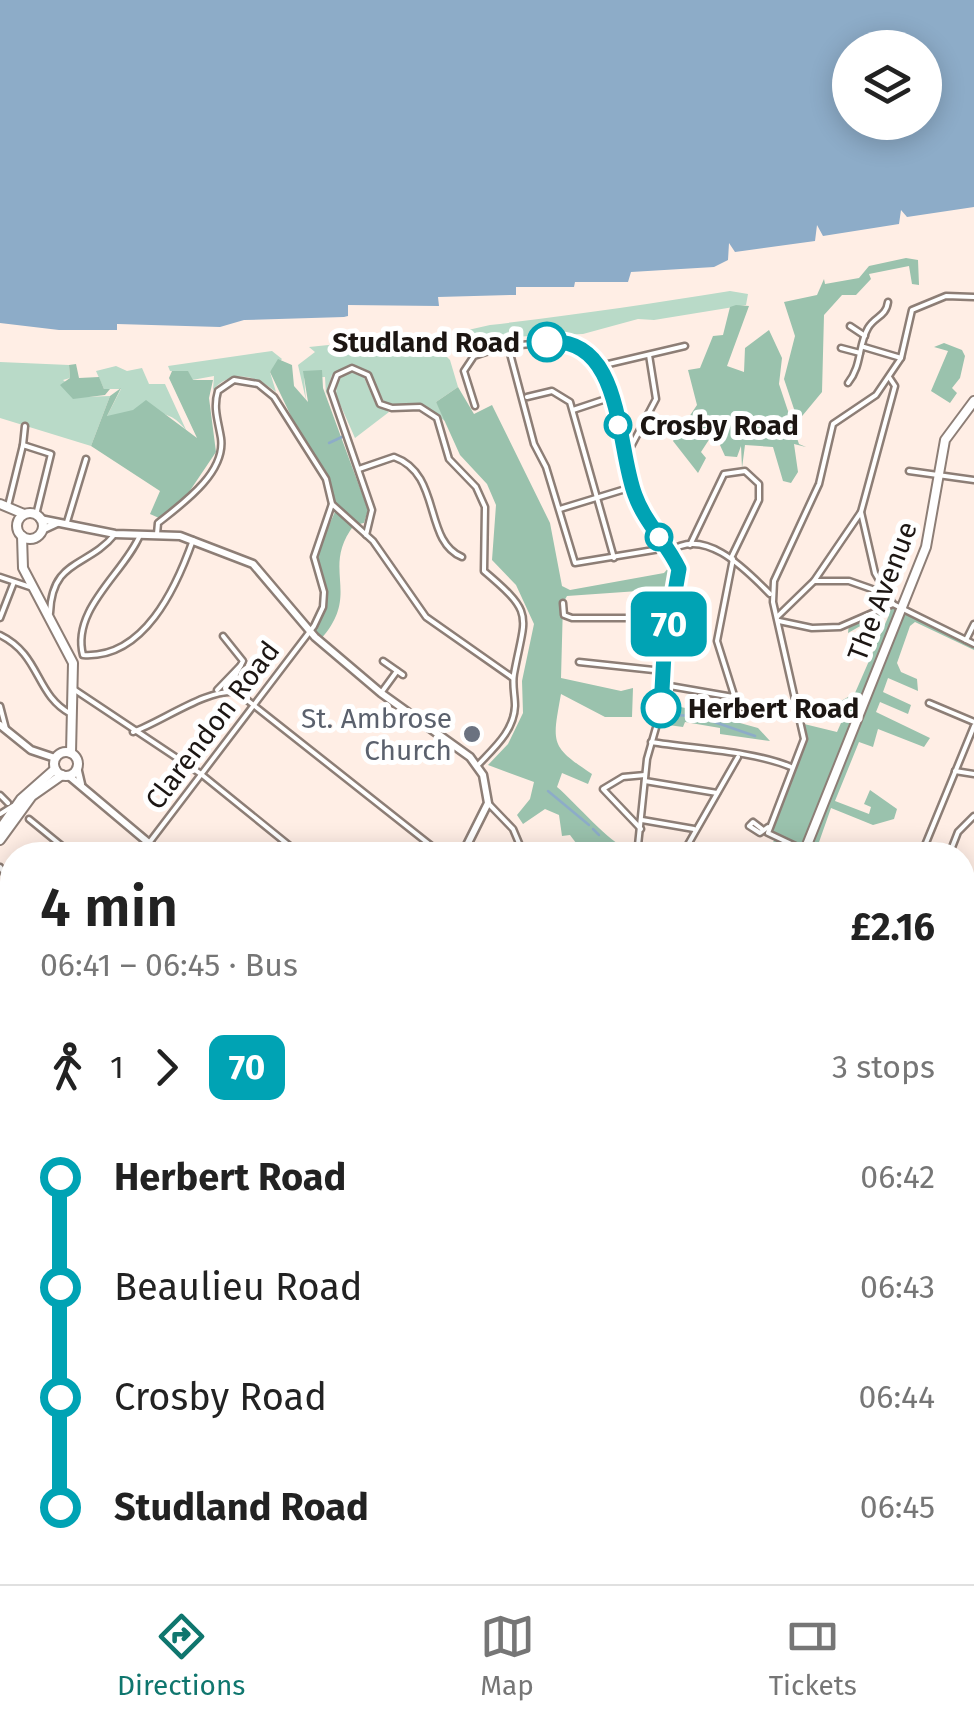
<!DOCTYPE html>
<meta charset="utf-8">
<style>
body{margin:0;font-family:"Fira Sans",sans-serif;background:#f6f6f6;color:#222;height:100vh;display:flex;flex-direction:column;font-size:38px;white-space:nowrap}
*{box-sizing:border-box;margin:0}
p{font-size:32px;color:#767676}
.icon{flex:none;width:55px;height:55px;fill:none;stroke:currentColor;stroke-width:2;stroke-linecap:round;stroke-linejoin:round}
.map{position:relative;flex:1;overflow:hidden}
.sheet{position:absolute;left:0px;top:842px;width:975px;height:742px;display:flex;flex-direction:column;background:#fff;border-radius:40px 40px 0 0;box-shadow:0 5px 25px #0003}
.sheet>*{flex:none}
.badge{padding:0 20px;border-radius:15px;font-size:35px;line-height:65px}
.buttons{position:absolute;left:832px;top:30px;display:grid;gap:20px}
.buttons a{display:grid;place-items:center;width:110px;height:110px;border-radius:50%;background:#fff;box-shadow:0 5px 25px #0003;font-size:50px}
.map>.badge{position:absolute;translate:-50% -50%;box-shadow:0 0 0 5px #fff}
.legs{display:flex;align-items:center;gap:15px;height:110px;padding:0 40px;font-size:32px}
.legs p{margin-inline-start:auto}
.summary{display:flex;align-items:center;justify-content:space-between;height:170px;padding:0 40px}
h1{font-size:55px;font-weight:600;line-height:75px}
ul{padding:0 40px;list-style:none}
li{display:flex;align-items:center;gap:35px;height:110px;font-size:38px}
li i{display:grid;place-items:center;width:15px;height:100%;margin:0 12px;background:currentColor}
li i::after{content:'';width:25px;height:25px;margin:-12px;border:8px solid;border-radius:50%;background:#fff}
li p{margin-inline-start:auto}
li:first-child i{background:linear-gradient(#0000 50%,currentColor 0)}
li:last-child i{background:linear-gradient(currentColor 50%,#0000 0)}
.tabs{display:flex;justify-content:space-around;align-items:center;height:140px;border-top:2px solid #e0e0e0;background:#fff;font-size:28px;color:#767676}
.tabs a{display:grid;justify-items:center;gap:5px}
.tabs .active{color:#0f766e}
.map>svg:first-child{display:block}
.green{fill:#b9dac8}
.forest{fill:#9ac2ad}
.water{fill:#8dacc8;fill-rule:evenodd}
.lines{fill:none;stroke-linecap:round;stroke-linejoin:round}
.stream{stroke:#8dacc8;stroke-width:2.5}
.minor-casing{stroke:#8d7e76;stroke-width:9}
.tertiary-casing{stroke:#8d7e76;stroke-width:11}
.secondary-casing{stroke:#8d7e76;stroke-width:12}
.trunk-casing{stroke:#d6d5d5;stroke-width:16}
.minor{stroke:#fff;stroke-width:4}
.tertiary{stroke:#fff;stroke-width:6}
.secondary{stroke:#fff;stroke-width:8}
.trunk{stroke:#e4b248;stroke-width:11}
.rail{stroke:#736963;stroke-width:2.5;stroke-dasharray:18 18;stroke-linecap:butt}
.line-1-casing{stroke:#fff;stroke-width:22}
.line-1{stroke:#00a3b4;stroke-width:15}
.stop-1-dot{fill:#fff;stroke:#00a3b4;stroke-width:5}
.worship-dot{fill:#6b7280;stroke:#fff;stroke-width:4}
.labels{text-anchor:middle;stroke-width:10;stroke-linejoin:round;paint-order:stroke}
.stop-label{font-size:28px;font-weight:bold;fill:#1c1613;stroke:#fff;text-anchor:start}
.street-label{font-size:28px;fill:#1c1613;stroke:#fff}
.worship-label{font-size:28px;fill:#5b616d;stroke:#fff;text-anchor:end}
</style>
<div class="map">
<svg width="974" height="1584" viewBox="0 0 974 1584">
<rect width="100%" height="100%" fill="#ffeee5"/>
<g class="green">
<path d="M730,291L748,294L746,305L654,320L638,319L583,334L461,339L468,330L490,325C576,315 648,304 730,291Z"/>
<path d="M406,337L413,338V345L443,344L439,349L450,360L458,387L436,402L448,423L420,404H385L370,372L354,365L332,375L326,395L325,377L304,378L306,400L298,365L315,352L309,347Z"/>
<path d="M272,351L282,359L270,372L276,392C257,376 232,368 213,390L214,376L192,380L188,372L170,371L168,366Z"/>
<path d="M0,362L69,365L70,378L63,380L83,397L110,396L91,446L0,418Z"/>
<path d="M116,366L127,371L142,368L149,384H165L187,432C166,400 133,417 107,416L121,389H104L96,371Z"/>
<path d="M348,372L363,375L375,403L389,412L355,438L336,395L337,381Z"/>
<path d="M0,1253L12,1264V1325L0,1328Z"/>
<path d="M12,1434V1532L0,1529V1444Z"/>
</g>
<g class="forest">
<path d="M906,258L918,260L919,285L912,284L909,266L869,274L871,279L856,295H842L824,315L822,392L798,421L784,379L795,336L784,302L817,295L824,279L825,284L859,278L869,266Z"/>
<path d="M736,305L749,306L727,366L744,372L745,348L769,330L782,358L779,384L799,444L806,447L794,444L798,472L791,483L783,481L773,447L745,445L742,468L741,446L737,457L725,456L714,432L701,452L706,458L698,473L673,441L697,405L688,370L700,368L713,336L723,335L730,307Z"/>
<path d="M944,343L962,350L965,356L960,378L952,388L957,393L950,403L931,391L948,351L934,347Z"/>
<path d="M278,359L292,365L294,386L308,402L303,371L322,370L323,388L368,510L364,523L354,525C320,570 362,593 321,639L313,631L327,606L317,553L337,507L326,471L300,435L270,372Z"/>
<path d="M76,364L79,378L99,377L104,389H110L105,395L73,399L60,385L70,378L69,365Z"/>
<path d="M172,371H188L193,380H213L209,398L216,452L185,498L159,518L150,514L160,491L91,446L110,396L121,388L107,416L133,410L146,400L197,438L169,378Z"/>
<path d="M458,387L474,414L492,405L550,523L562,586L570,590L664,573L671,565L675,571L667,589L567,596L563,603L561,678L621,691L633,688L632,717H605L561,694C552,744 550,746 592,774L588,784L562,773L557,787C575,802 611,845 627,848L617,855H600L589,843H576L570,835L562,836L559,815L545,809L523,824L517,815L530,799L534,782L488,765L508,744L523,713L522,681L534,624L516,585L492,560L496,505L487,484L460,455L436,402Z"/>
<path d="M893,604L974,644V650L915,622L910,626L897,663L901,672L917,679L918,691L888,678L883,692L911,705L908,714L880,702L876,712L930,738L924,747L878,729L873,747L859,742L835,801L869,814L871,807L864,804L870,790L897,809L894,819L873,825L831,808L818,845L836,855H777L768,850L775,839L768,827L804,739L800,723L837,732L841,723L834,705L855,693L889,615L878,616L848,633L849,623Z"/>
<path d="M666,704L729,717L735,714L740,723L758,728L770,741L720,734V728L685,722L683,727L661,724Z"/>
</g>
<path class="water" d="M0,0H974V207L907,217L901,210L899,224L823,236L817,225L815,241L735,252L729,243L728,260L714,267L631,272L628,282H575L574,287H516V295H510L438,297L439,306L348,305V316L344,317L244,320L220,327L117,324V330H59L0,323ZM850,48H925V122H850Z"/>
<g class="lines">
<g class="stream">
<path d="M329,443L344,436"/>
<path d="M671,715L697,716L755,736"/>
<path d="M548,791L589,825"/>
<path d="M593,829L599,835"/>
<path d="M606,849L614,855"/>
<path d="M0,1030L12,1036"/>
<path d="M607,1572L623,1584"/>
</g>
<defs>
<g id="minor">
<path d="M850,326L865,336"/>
<path d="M508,346L534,444L546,467L575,563L666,548"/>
<path d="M864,347L901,358"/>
<path d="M841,348L860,353"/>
<path d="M600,366L685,346"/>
<path d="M889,377L895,386L861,512L875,573L893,604"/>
<path d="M848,383C862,366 858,345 868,328C875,316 886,317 888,302"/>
<path d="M527,397L552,391L570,402L614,558"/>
<path d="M475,406L464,371L474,356L501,347L562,341L590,355L603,373L612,397L636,500L679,569L664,655L663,703L647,759L637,855"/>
<path d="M573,410L612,397"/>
<path d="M23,445L25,426"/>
<path d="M625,458L656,399L649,355"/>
<path d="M359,469L394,457C442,474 423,541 462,557"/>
<path d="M909,471L974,480"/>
<path d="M332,504L373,541L426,617L513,678"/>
<path d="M8,506L23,445L51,454L36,515"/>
<path d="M560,509L632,487"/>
<path d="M67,522L86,459"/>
<path d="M140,535C125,572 71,609 83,655C144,659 176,588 193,540"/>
<path d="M366,535L372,510L331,391L337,375L352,368L368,375L380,404L392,408L420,407L437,418L449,459L476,487L485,507L484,571C536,615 525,614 514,674C512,685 515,695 515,706C514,731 494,748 478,765"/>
<path d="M690,545L724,474L745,471L759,484V500L731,558"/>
<path d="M669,552C705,525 748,572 770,594"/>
<path d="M733,559L717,641L739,711"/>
<path d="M0,577L33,588"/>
<path d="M814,581H849L886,594"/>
<path d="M563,603L564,615L572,618H670"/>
<path d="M893,604L974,644"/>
<path d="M50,613C52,558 88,568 115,534"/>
<path d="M777,617L814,581L861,512"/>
<path d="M0,618L14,582"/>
<path d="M779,621L812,628L840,627L893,604"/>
<path d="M0,635C41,655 35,695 71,714"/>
<path d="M223,636L243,661L227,691"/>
<path d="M966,640L974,624"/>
<path d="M383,661L403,675"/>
<path d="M579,662L663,671"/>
<path d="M664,685L733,697"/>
<path d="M75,690L201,774L301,855"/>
<path d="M217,690L241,665"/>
<path d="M381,693L397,671"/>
<path d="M929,703L974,722"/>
<path d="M0,706L6,729"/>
<path d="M133,732C163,721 208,688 237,692L443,855"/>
<path d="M651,742C695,749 753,751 791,767"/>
<path d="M955,771L974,774"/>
<path d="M645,781L717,793"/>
<path d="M0,795L8,803"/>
<path d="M488,803L513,829L524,855"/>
<path d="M0,814L13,806"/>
<path d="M29,819L73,855"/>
<path d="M642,820L694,829"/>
<path d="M641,829L603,789L623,777L645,775"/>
<path d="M762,829L753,822L749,826L760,833L768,827"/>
<path d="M149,843L314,626L323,607L324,592L314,557L332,504L326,479L274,397L258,384L234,380L218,391C213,408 218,420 221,438C226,473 182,504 158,523L157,534"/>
<path d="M804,850L768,833L804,739L773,602L774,581L819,484L833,424L876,395L901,358L912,310L946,296L974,297"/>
<path d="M682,855L738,757"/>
<path d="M921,855L974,726"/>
<path d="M949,855L958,832L974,816"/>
<path d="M0,867L12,884"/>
<path d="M962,907L974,899V893"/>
<path d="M0,967L12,978"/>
<path d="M962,1048L974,1041"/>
<path d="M0,1067L12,1070"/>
<path d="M962,1118L963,1117"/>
<path d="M0,1138L12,1147"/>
<path d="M962,1219L974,1212"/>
<path d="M0,1239L12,1247"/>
<path d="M962,1475L974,1461"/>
<path d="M962,1542L974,1545"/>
<path d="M298,1572L300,1584"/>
<path d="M456,1572L518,1574L546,1584"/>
<path d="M716,1572L728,1584"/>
<path d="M888,1572L906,1584"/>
<path d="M257,1581L270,1584"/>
<path d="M0,1583L4,1584"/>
<path d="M82,1584L85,1572"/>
<path d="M256,1584L259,1573"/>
<path d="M353,1584L357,1572"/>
<path d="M578,1584L586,1576"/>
<path d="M744,1584L764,1572"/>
<path d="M801,1584L808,1572"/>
<path d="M845,1584L851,1572"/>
<path d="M969,1584L971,1581"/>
</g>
<g id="tertiary">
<path d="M40,519L115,534L180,536L253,564L315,637L381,693L470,757L483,775L488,803L462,855"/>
<path d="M42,530L57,523"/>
<path d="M0,725L31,750L55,758"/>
<path d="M77,767L81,784"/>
<path d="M69,776L163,855"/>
<path d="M140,855L149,843"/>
<path d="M962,942H974"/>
<path d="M12,1041V1045"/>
<path d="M0,1077L12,1084"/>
<path d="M0,1385L12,1374"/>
<path d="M962,1431L974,1441"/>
<path d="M674,1572L687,1584"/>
</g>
<g id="secondary">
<path d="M0,504L24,514"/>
<circle cx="30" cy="526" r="13"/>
<path d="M22,536L23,568L73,663L71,753"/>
<circle cx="66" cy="764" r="12"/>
<path d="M0,829L21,799L55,769"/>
<path d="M0,840L32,796L62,775"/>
<path d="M803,855L926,547L945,440L974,401"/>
</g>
<g id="trunk">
<path d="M0,892L12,900"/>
<path d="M962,1502L974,1512"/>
</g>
</defs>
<use href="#minor" class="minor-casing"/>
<use href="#tertiary" class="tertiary-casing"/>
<use href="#secondary" class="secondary-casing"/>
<use href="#trunk" class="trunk-casing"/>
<use href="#minor" class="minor"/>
<use href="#tertiary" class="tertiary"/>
<use href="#secondary" class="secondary"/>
<use href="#trunk" class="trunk"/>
<g class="rail">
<path d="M962,1532H974"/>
<path d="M0,1536L12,1540"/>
<path d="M133,1572L175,1584"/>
<path d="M700,1584L725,1572"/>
</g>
</g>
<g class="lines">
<defs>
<path id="line-1" d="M547,342C624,336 616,446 635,495C645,523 667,543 679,569L664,654L661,708"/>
</defs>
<use href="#line-1" class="line-1-casing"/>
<use href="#line-1" class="line-1"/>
</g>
<g class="stop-1-dot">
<circle cx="547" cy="342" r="18"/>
<circle cx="618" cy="425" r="12"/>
<circle cx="659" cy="537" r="12"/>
<circle cx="661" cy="708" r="18"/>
</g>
<circle class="worship-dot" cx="472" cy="734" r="10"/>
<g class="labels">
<g class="stop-label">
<text x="520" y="352" text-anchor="end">Studland Road</text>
<text x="640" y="435">Crosby Road</text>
<text x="688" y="718">Herbert Road</text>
</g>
<g class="street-label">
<text transform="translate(882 591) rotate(-69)" y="10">The Avenue</text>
<text transform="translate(212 725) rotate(-53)" y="10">Clarendon Road</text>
</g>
<g class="worship-label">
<text x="452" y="728">St. Ambrose<tspan x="452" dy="32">Church</tspan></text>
</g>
</g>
</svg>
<div class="buttons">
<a><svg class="icon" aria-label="layers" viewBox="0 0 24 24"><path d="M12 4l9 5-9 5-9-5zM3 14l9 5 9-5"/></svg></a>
</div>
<b class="badge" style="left:669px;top:624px;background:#00a3b4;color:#fff">70</b>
<section class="sheet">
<div class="summary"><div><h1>4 min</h1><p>06:41 – 06:45 · Bus</p></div><b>£2.16</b></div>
<div class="legs"><svg class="icon" aria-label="walk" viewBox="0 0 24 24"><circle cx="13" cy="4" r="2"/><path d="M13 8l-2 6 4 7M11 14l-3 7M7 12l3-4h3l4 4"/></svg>1<svg class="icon" aria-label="forward" viewBox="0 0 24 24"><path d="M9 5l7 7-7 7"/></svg><b class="badge" style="background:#00a3b4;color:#fff">70</b><p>3 stops</p></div>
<ul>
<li><i style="color:#00a3b4"></i><b>Herbert Road</b><p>06:42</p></li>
<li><i style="color:#00a3b4"></i><span>Beaulieu Road</span><p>06:43</p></li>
<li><i style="color:#00a3b4"></i><span>Crosby Road</span><p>06:44</p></li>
<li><i style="color:#00a3b4"></i><b>Studland Road</b><p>06:45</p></li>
</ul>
</section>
</div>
<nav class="tabs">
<a class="active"><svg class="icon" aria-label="directions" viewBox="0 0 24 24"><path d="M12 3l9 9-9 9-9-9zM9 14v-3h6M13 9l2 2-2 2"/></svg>Directions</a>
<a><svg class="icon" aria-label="map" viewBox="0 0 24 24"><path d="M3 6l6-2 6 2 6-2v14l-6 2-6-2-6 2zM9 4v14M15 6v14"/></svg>Map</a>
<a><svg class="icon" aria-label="tickets" viewBox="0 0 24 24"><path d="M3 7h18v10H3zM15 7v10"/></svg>Tickets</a>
</nav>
